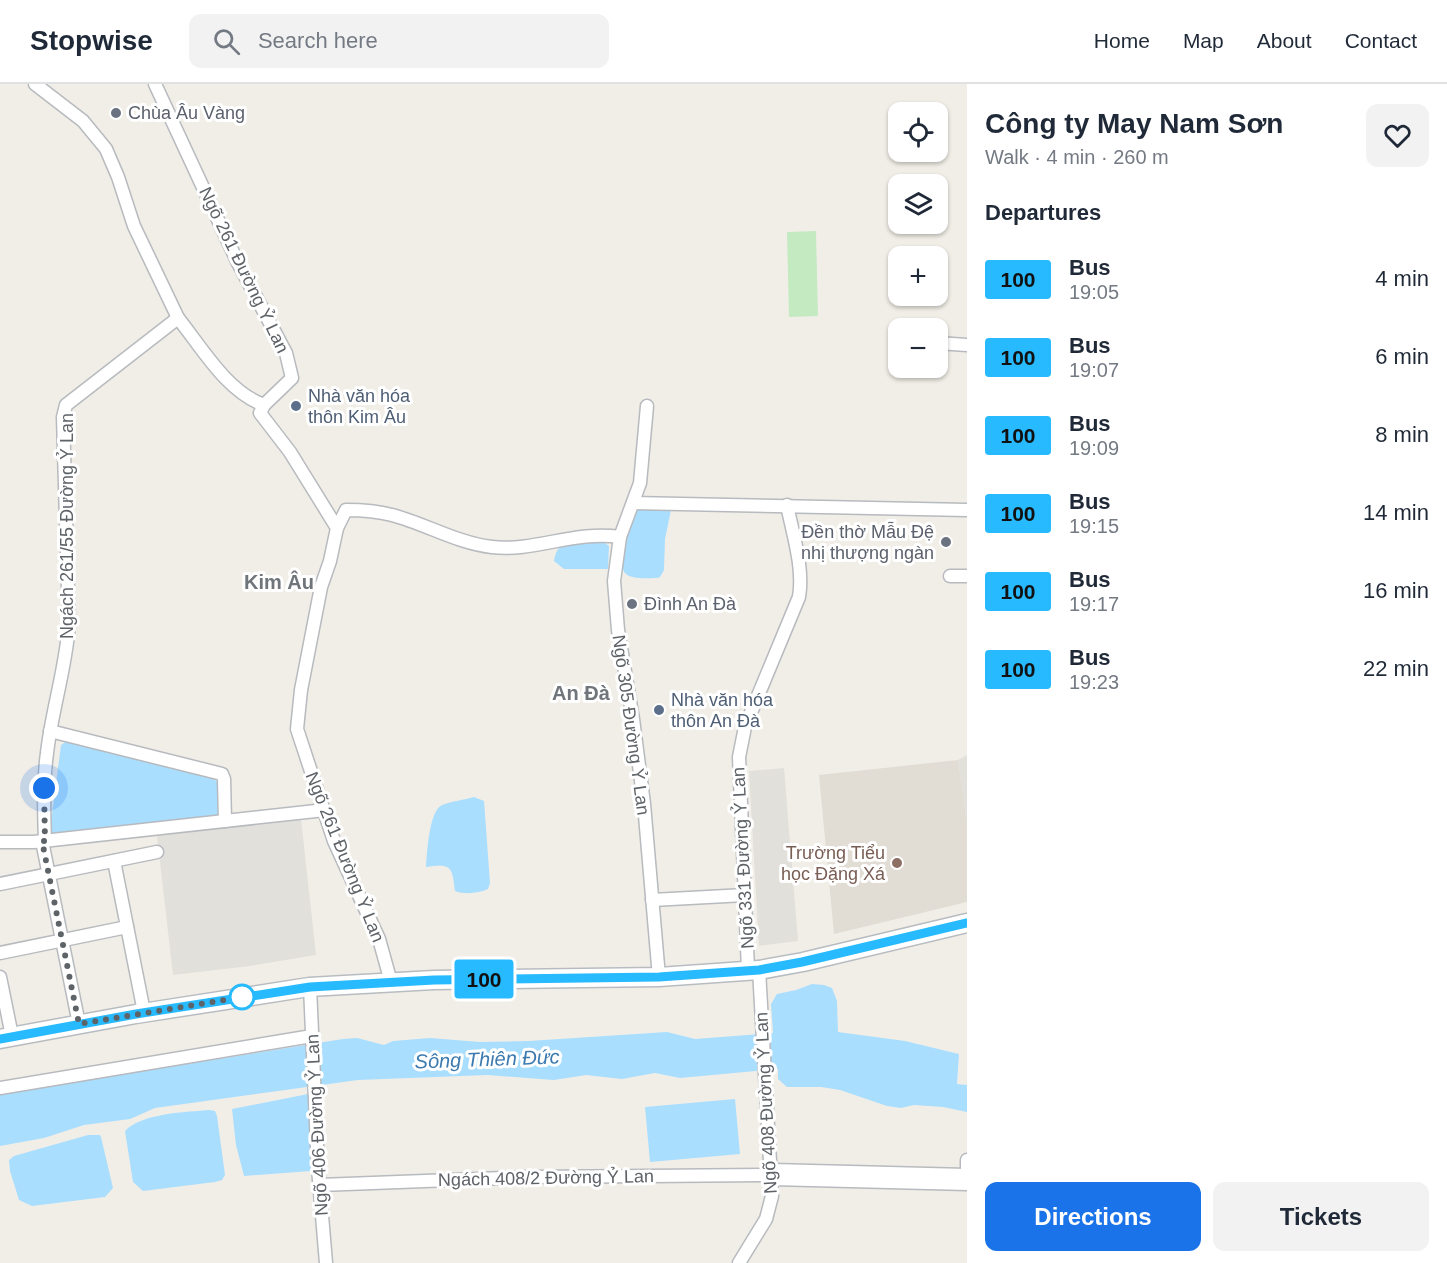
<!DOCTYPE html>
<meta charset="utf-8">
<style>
body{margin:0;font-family:Arial,sans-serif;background:#f2f2f3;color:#1f2937;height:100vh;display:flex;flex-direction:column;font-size:22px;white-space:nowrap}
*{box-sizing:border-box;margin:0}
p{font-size:20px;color:#747a83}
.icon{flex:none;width:33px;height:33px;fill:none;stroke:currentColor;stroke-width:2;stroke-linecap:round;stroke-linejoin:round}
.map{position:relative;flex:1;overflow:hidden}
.panel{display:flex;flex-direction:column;background:#fff;width:480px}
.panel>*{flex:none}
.badge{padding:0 12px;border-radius:4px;font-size:21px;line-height:39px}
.tools{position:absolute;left:888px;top:18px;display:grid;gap:12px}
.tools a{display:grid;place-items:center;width:60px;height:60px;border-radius:12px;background:#fff;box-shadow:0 2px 4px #0004;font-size:30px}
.you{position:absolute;width:30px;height:30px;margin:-15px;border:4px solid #fff;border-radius:50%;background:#1a73e8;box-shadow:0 0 0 9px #1a73e833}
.map>.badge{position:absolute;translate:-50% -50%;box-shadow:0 0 0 3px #fff}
h2{padding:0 18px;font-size:22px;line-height:54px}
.round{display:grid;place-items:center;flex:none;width:63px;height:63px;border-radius:12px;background:#f2f2f3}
.overview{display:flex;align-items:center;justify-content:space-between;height:102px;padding:0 18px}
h1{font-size:28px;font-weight:600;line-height:45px}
.cta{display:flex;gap:12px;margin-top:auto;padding:12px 18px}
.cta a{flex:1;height:69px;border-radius:12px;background:#1a73e8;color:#fff;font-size:24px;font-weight:600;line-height:69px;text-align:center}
.cta a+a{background:#f2f2f3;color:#1f2937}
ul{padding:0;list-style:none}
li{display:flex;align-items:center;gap:18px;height:78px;padding:0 18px}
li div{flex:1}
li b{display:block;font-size:22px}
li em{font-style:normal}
li .badge{min-width:66px;font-weight:700;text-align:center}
header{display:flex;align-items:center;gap:36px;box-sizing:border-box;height:84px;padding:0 30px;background:#fff;border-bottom:2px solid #e0e1e3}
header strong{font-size:28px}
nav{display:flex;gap:33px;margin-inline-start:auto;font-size:21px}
.search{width:420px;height:54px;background:#f2f2f3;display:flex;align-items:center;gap:15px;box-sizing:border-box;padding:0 21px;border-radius:12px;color:#747a83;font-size:22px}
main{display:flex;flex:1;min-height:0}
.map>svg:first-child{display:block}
.industrial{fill:#e2e0db}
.education{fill:#e1ddd5}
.green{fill:#c4eac2}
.water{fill:#a9deff}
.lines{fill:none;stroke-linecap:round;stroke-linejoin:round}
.street-casing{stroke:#b7babe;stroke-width:15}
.secondary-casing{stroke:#b8bcc1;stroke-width:21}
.street{stroke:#fff;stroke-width:12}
.secondary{stroke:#fff;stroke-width:18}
.line-casing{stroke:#fff;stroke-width:14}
.line{stroke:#27baff;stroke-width:9}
.walk{stroke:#5e6368;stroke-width:6;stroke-dasharray:0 10.8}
.worship-dot{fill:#6b7280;stroke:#fff;stroke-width:2}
.service-dot{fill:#5c6f8a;stroke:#fff;stroke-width:2}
.education-dot{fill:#8d6e63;stroke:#fff;stroke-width:2}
.stop-dot{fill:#fff;stroke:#27baff;stroke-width:3}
.labels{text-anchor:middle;stroke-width:6;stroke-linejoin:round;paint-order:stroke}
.worship-label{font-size:18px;fill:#5b616d;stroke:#fff;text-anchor:start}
.street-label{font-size:18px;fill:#5e6368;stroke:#fff}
.service-label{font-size:18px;fill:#4e5e75;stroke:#fff;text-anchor:start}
.education-label{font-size:18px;fill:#785e54;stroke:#fff;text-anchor:end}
.neighbourhood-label{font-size:20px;font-weight:bold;fill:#6f757a;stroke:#fff}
.water-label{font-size:20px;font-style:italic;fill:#3c7aaf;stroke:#fff}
</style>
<header>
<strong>Stopwise</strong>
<div class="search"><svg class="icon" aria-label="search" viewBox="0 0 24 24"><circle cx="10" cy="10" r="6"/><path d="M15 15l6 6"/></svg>Search here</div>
<nav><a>Home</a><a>Map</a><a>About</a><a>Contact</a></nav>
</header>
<main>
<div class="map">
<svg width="967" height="1179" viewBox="0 0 967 1179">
<rect width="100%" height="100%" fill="#f1eee7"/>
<g class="industrial">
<path d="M967,671V740L958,676Z"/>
<path d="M784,684L798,857L759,862L749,687Z"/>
<path d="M301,735L316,871L250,882L173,891L157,752Z"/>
</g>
<path class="education" d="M958,676L967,740V818L834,850L819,691Z"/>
<path class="green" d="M816,147L818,232L789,233L787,148Z"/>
<g class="water">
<path d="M638,423L671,426L665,455L664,486L660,493L657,494C648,494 631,496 625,489C618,482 627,438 632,429C633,428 637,424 638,423Z"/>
<path d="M584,458L605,459L609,462L608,485H564L554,477C557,458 567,460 584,458Z"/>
<path d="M67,657L213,694L217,698L218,730L216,733L56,751L52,750L50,746L61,661Z"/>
<path d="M474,713L484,717L490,799L488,805C479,809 465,811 455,807C452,783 452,779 426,783C427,769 429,727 442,721C452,717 464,716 474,713Z"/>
<path d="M812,900L824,901L832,904L837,917L838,948L905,957L959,970L957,1000L967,1001V1028L943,1023L914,1021L901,1024L887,1022L840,1006L821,1003H787L778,995V985L680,994L655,989L622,995L586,991L554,996L487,991L358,996L155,1024L130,1035L84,1041L44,1054L0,1062V1010L343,955L357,954L384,961L393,957L430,954L480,958L529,957L667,948L695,955L773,949L771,920L777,910L796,906Z"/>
<path d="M308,1010L311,1087L244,1092L236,1061L232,1025Z"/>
<path d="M735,1015L740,1070L650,1078L645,1023Z"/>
<path d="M210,1026L215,1027L217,1032L225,1091L222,1096L215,1098L143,1107L133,1098L125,1047C142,1029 186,1028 210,1026Z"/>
<path d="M88,1051H100L101,1053L113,1104L105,1113L32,1122L19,1116L10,1087L9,1076L14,1072Z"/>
</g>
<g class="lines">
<defs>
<g id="street">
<path d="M35,0L83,37L106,65L118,93L134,142L178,234"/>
<path d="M155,0L238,179L286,269L292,294L264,321L260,329L290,368L337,444L330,477L321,503L301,606L297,645L334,757L379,855L391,898"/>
<path d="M938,259L967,261"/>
<path d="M647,322L640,399L620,453L614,497L618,546L633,635L644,720L659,893"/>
<path d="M633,419L967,426"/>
<path d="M337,444L346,426C362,426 377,427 392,431C426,440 457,459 492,463C535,468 575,446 620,453"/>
<path d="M950,492H967"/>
<path d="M50,647L222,690L224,695L225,737"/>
<path d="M42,757L79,940"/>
<path d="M45,757C44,727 43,698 47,669C52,625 66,584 69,540L63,333L66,321L178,234C202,264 227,308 264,321"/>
<path d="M0,758H34L325,726"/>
<path d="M114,777L144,928"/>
<path d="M0,800L157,768"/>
<path d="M652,816L745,811"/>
<path d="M0,869L127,843"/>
<path d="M748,886L739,673L745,643L799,513C804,484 793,451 787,421"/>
<path d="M0,893L12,952"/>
<path d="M310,903L318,1084L326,1179"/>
<path d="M0,1004L312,952"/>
<path d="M967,1076V1091"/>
<path d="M772,1086L967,1091"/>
<path d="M772,1095L967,1100"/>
<path d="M320,1101L531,1093L772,1091"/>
<path d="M739,1179L766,1135L772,1112L759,886"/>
</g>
<path id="secondary" d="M0,955L136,930L309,903L434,896L659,893L759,886L803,878L967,839"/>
</defs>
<use href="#street" class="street-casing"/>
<use href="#secondary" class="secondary-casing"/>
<use href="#street" class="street"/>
<use href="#secondary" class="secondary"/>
</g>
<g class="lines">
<defs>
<path id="line" d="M0,955L136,930L310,903L434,896L659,893L759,886L802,878L967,839"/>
</defs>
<use href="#line" class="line-casing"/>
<use href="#line" class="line"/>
<path class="walk" d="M44,704L45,757H42L79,940L242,913"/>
</g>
<g class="worship-dot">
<circle cx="116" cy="29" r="6"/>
<circle cx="946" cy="458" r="6"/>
<circle cx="632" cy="520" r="6"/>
</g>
<g class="service-dot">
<circle cx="296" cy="322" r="6"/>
<circle cx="659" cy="626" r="6"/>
</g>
<circle class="education-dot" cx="897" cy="779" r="6"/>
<circle class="stop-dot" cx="242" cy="913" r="12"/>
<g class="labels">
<g class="worship-label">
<text x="128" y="35">Chùa Âu Vàng</text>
<text x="934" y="454" text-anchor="end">Đền thờ Mẫu Đệ<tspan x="934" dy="21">nhị thượng ngàn</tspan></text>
<text x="644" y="526">Đình An Đà</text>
</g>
<g class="street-label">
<text transform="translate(244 186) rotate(64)" y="6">Ngõ 261 Đường Ỷ Lan</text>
<text transform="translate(67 442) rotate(-90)" y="6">Ngách 261/55 Đường Ỷ Lan</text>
<text transform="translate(631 641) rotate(82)" y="6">Ngõ 305 Đường Ỷ Lan</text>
<text transform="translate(345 773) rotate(68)" y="6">Ngõ 261 Đường Ỷ Lan</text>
<text transform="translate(743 774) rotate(-93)" y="6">Ngõ 331 Đường Ỷ Lan</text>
<text transform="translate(766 1019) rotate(-93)" y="6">Ngõ 408 Đường Ỷ Lan</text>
<text transform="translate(317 1041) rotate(-93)" y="6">Ngõ 406 Đường Ỷ Lan</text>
<text transform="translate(546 1094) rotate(-1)" y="6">Ngách 408/2 Đường Ỷ Lan</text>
</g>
<g class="service-label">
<text x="308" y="318">Nhà văn hóa<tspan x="308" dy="21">thôn Kim Âu</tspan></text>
<text x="671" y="622">Nhà văn hóa<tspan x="671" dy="21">thôn An Đà</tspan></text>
</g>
<g class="education-label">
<text x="885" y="775">Trường Tiểu<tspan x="885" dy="21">học Đặng Xá</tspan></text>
</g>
<g class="neighbourhood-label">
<text x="279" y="505">Kim Âu</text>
<text x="581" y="616">An Đà</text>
</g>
<g class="water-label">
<text transform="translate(487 975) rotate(-2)" y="7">Sông Thiên Đức</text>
</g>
</g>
</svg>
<div class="tools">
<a><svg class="icon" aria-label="locate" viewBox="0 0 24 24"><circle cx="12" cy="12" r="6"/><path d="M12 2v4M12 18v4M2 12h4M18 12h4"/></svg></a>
<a><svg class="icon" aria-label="layers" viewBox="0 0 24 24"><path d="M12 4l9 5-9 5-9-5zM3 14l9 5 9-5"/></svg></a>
<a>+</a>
<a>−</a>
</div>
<div class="you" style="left:44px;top:704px"></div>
<b class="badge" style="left:484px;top:895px;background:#27baff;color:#111">100</b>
</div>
<section class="panel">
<div class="overview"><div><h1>Công ty May Nam Sơn</h1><p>Walk · 4 min · 260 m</p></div><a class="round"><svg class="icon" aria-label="heart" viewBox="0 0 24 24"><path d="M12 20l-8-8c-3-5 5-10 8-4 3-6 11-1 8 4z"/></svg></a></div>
<h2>Departures</h2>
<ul>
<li><span class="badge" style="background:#27baff;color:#111">100</span><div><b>Bus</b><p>19:05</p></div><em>4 min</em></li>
<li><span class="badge" style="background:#27baff;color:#111">100</span><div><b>Bus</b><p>19:07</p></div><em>6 min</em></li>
<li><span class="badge" style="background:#27baff;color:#111">100</span><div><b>Bus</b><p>19:09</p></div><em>8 min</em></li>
<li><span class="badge" style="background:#27baff;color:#111">100</span><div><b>Bus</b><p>19:15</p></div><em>14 min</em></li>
<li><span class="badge" style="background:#27baff;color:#111">100</span><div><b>Bus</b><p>19:17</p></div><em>16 min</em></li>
<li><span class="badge" style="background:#27baff;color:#111">100</span><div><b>Bus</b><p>19:23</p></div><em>22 min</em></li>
</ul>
<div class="cta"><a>Directions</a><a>Tickets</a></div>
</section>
</main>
